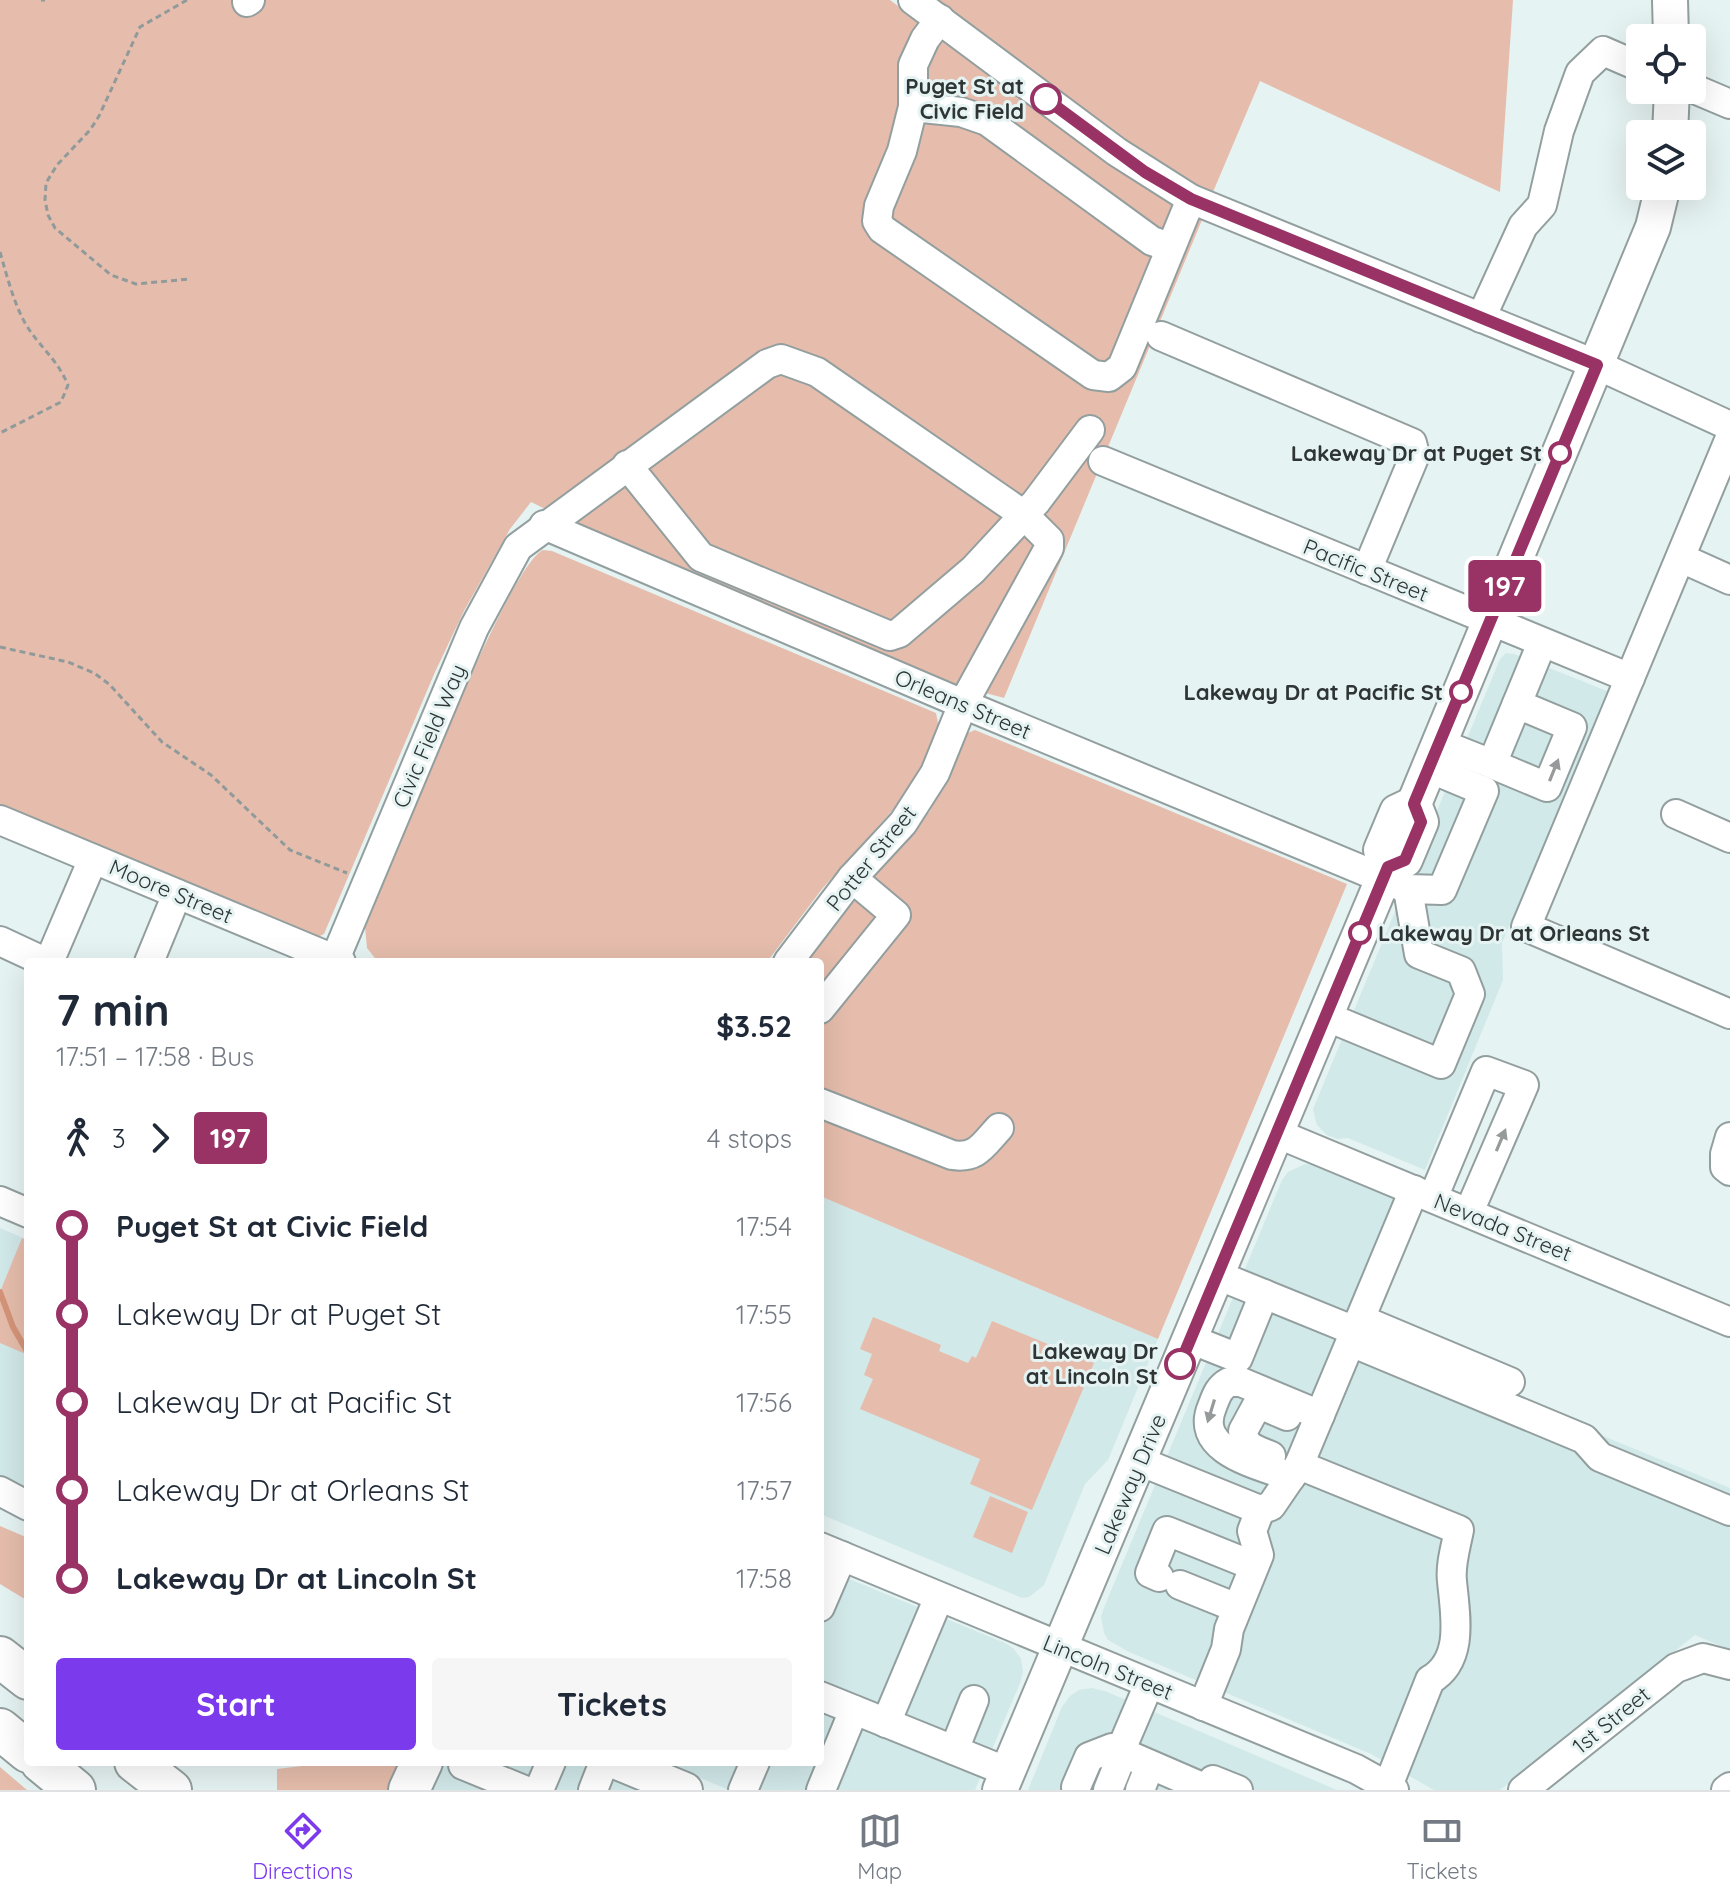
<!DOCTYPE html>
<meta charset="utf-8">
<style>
body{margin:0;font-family:Quicksand,sans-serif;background:#f6f6f7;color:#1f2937;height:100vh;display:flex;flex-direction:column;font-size:30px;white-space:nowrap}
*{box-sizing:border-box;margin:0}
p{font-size:26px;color:#747a83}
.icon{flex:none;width:44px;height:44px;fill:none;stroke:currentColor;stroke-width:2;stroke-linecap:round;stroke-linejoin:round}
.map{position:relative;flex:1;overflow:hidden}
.panel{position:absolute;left:24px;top:958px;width:800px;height:808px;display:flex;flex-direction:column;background:#fff;border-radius:8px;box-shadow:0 8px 32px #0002}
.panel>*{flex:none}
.badge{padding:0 16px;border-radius:6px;font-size:28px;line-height:52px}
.controls{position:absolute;left:1626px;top:24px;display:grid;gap:16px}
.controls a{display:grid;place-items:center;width:80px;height:80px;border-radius:8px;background:#fff;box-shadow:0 8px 32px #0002;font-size:40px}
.map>.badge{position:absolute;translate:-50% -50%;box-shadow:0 0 0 4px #fff}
.legs{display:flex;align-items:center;gap:12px;height:88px;padding:0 32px;font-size:26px}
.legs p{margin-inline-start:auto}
.summary{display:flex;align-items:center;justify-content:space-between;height:136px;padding:0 32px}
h1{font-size:44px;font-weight:700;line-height:60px}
.action{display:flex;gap:16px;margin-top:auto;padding:16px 32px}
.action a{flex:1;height:92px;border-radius:8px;background:#7c3aed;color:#fff;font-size:32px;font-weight:700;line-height:92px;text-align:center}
.action a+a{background:#f6f6f7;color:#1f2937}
ul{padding:0 32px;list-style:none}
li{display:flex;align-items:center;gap:28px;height:88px;font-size:30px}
li i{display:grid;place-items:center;width:12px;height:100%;margin:0 10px;background:currentColor}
li i::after{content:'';width:20px;height:20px;margin:-10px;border:6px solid;border-radius:50%;background:#fff}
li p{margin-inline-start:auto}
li:first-child i{background:linear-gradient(#0000 50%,currentColor 0)}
li:last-child i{background:linear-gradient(currentColor 50%,#0000 0)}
.dock{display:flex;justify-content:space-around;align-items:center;height:112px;border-top:2px solid #e0e1e3;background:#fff;font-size:22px;color:#747a83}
.dock a{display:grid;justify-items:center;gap:4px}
.dock .current{color:#7c3aed}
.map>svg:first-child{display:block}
.built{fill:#d2e9e9}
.green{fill:#e6bdac}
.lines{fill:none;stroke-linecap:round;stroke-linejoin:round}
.stream{stroke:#d59479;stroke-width:6}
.minor-casing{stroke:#939f9f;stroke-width:32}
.major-casing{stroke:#939f9f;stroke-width:38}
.highway-casing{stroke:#939f9f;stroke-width:44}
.path{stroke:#919a9a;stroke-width:3;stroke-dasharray:6 4;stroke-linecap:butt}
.minor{stroke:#fff;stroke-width:28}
.major{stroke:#fff;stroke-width:34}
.highway{stroke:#fff;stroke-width:40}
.oneway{fill:#979a9a}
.line-1-casing{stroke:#fff;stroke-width:18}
.line-1{stroke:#936;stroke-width:12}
.stop-1-dot{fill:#fff;stroke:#936;stroke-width:4}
.labels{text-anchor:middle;stroke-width:6;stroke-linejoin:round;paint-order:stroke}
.stop-label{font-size:22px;font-weight:bold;fill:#2f3535;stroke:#e6f3f3;text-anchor:end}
.street-label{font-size:22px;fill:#2f3535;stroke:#e6f3f3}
</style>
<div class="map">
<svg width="1730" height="1790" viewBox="0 0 1730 1790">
<rect width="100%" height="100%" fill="#e6f3f3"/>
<g class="built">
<path d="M1506,653L1514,654L1607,691L1502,943L1503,980L1425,1170L1348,1138L1337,1139L1327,1135L1317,1125L1313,1109L1500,659Z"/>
<path d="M1305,1164L1316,1165L1410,1205L1357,1335L1730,1488V1650L1695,1635L1500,1790H1434L1371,1754L1129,1652L1108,1640L1104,1633L1101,1617L1103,1610L1282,1180L1288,1172Z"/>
<path d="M820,1196L1158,1339L1108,1460L1085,1484L1044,1585L1029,1597L1022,1598L820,1514Z"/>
<path d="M0,1228L28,1240V1488L0,1476Z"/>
<path d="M820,1567L1005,1643L1014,1649L1021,1659L1023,1672L1020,1683L975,1790H729L662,1762H820Z"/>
<path d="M1092,1688L1105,1691L1337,1790H1028L1062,1707L1070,1696L1079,1690Z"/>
<path d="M434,1762H572L639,1790H420Z"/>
</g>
<g class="green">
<path d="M0,0H890L1107,161L1202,220L1004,698L949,683L607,539L531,502L510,529L464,611L435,672L324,934L314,939L0,809Z"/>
<path d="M936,0H1513L1500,192L1260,81L1213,192L1183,179L1134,148Z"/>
<path d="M543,550L552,551L936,713L939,728L915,785L822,889L767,962H378L367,948L365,927C388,873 507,566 543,550Z"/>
<path d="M975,730L1347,884L1158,1339L820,1196V962H800L852,895L930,811L963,735Z"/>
<path d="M22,1238L28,1241V1355L0,1343V1292Z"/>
<path d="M873,1317L941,1345L939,1351L968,1363L972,1356L976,1358L992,1321L1094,1363L1032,1510L970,1484L980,1459L860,1409L873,1379L864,1375L872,1354L860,1349Z"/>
<path d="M990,1496L1028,1512L1012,1553L973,1537Z"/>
<path d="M0,1526L28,1538V1601L0,1584Z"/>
<path d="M335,1762H400L389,1790H277V1769Z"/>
<path d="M0,1767L27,1790H0Z"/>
</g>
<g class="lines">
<path class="stream" d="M0,1292L13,1327L28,1353"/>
<defs>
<g id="minor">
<path d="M913,0L1117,152L1191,199L1597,365L1730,426"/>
<path d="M247,2L250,0"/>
<path d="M940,19L925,39L913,65V107L902,151L879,206L877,221L882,229L1093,375L1109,377L1122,367L1191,199"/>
<path d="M1692,88L1730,104"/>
<path d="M913,107L961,112L987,121L1152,241L1170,247"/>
<path d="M1481,318L1523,226L1542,205L1559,131L1580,73L1603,51L1640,67"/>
<path d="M1161,336L1412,443L1415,455L1367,570"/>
<path d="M1730,438L1526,927L1730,1014"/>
<path d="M1103,461L1630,678"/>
<path d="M627,465L701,557L890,636L899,633L973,570L1036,502L1090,430"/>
<path d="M544,525L963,704L1408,889L1442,890L1484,791L1429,768"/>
<path d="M1681,558L1730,580"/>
<path d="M1439,743L1492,764L1542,643"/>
<path d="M1492,764L1547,787L1572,727L1517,704"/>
<path d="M1676,814L1730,838"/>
<path d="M0,820L341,962"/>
<path d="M0,941L45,962"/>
<path d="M335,959L474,628L518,547L767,364L781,359L817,372L1024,515L1049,540V548L963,704L935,773L903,823L852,878L788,962"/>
<path d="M49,962L93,859"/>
<path d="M149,962L177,894"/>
<path d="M820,1009L896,915L852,878"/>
<path d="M1325,1016L1441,1064L1470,994L1461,971L1419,954L1408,889"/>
<path d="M820,1103L952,1155C977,1159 983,1145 999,1128"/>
<path d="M1276,1133L1730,1322"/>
<path d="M1730,1137L1725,1154V1167L1730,1171"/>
<path d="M1433,1198L1486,1071L1524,1085L1469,1212"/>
<path d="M0,1201L28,1213"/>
<path d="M1217,1275L1355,1331"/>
<path d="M1360,1319L1510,1382"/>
<path d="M1190,1339L1238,1358L1264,1294"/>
<path d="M1351,1342L1584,1439L1600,1457L1730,1511"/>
<path d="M1271,1456C1258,1450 1243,1448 1243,1431L1256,1407H1266L1287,1416"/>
<path d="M1139,1461L1260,1510L1271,1506L1299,1465L1459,1530C1456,1546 1450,1565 1452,1581C1455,1614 1465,1660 1430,1680L1388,1786"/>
<path d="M1299,1465L1414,1190"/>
<path d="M1291,1477C1261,1465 1193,1452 1212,1407C1216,1397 1218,1388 1229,1382H1241L1320,1415"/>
<path d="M0,1491L28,1506"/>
<path d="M820,1547L1356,1769L1394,1790"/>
<path d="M1159,1577L1150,1573L1167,1531L1254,1566"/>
<path d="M1180,1585L1237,1608"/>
<path d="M820,1607L842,1556"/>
<path d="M820,1696L1008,1772"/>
<path d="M1203,1706L1226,1649L1229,1629L1259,1555L1252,1531L1260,1510"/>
<path d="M886,1723L939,1597"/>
<path d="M954,1750L974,1700"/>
<path d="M1120,1752L1149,1684"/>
<path d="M463,1765L524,1790"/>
<path d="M1076,1787L1089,1757L1112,1748L1209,1790"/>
<path d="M539,1790L551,1762"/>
<path d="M593,1790L604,1762"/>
<path d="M743,1790L755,1762"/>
<path d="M821,1790L854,1710"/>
<path d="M1108,1790L1123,1753"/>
<path d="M1140,1790L1150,1765"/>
<path d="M1209,1790L1213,1780L1238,1790"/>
<path d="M1523,1790L1676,1668L1703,1658L1730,1665"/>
<path d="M1726,1790L1730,1787"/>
</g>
<g id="major">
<path d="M1670,0L1671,38"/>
<path d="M1670,134L1672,90"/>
<path d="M1388,867L1405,860L1421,822L1414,804L1653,227L1663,186"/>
<path d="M617,1762L685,1790"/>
<path d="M1000,1790L1383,879L1388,867L1381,850L1397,812L1414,804"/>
</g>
<g id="highway">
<path d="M0,1657L28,1679"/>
<path d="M0,1729L28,1752"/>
<path d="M41,1762L75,1790"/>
<path d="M135,1762L171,1790"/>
<path d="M409,1790L422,1762"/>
</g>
</defs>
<use href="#minor" class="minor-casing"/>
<use href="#major" class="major-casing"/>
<use href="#highway" class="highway-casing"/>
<g class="path">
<path d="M41,0H45"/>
<path d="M187,0L140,27L99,116L90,130L57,165L46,183L45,200L48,215L55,228L111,275L136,284L190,279"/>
<path d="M0,252C7,276 13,301 25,323C39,347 56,357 68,385L61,402L0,433"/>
<path d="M0,647L68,662L94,673L109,684L162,742L211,775L290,850L347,873"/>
</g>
<use href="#minor" class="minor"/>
<use href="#major" class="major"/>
<use href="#highway" class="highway"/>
</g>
<defs><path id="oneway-solid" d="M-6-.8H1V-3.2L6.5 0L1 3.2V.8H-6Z" transform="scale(2)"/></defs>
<g class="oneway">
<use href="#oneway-solid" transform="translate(1554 770) rotate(-68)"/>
<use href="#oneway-solid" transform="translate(1501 1140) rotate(-67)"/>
<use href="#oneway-solid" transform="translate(1211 1411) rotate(107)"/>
</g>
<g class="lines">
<defs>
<path id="line-1" d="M1046,99L1145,172L1191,199L1597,365L1415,801L1414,804L1421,822L1405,860L1388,867L1180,1364"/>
</defs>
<use href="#line-1" class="line-1-casing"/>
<use href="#line-1" class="line-1"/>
</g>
<g class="stop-1-dot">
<circle cx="1046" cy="99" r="14"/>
<circle cx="1560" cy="453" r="10"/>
<circle cx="1461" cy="692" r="10"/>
<circle cx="1360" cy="933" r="10"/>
<circle cx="1180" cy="1364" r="14"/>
</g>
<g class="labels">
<g class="stop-label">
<text x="1024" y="94">Puget St at<tspan x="1024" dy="25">Civic Field</tspan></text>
<text x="1542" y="461">Lakeway Dr at Puget St</text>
<text x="1443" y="700">Lakeway Dr at Pacific St</text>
<text x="1378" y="941" text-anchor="start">Lakeway Dr at Orleans St</text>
<text x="1158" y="1359">Lakeway Dr<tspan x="1158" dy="25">at Lincoln St</tspan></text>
</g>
<g class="street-label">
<text transform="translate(1366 570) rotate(22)" y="8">Pacific Street</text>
<text transform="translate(963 704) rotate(23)" y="8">Orleans Street</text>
<text transform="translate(429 736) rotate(-67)" y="8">Civic Field Way</text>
<text transform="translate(871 858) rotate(-51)" y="8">Potter Street</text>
<text transform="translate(171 891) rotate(23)" y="8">Moore Street</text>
<text transform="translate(1503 1227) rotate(22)" y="8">Nevada Street</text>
<text transform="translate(1130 1484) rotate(-67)" y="8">Lakeway Drive</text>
<text transform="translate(1108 1667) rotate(22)" y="8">Lincoln Street</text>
<text transform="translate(1611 1720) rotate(-39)" y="8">1st Street</text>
</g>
</g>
</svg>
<div class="controls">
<a><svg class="icon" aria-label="locate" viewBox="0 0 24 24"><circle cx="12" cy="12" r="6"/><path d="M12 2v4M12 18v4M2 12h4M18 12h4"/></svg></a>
<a><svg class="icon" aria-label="layers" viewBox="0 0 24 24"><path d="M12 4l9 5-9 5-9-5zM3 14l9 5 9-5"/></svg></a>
</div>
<b class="badge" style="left:1505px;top:586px;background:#936;color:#fff">197</b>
<section class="panel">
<div class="summary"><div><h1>7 min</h1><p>17:51 – 17:58 · Bus</p></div><b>$3.52</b></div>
<div class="legs"><svg class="icon" aria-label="walk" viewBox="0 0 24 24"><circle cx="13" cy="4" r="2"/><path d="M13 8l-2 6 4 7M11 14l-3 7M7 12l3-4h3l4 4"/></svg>3<svg class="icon" aria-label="forward" viewBox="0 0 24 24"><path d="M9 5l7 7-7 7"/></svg><b class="badge" style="background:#936;color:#fff">197</b><p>4 stops</p></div>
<ul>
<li><i style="color:#936"></i><b>Puget St at Civic Field</b><p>17:54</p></li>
<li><i style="color:#936"></i><span>Lakeway Dr at Puget St</span><p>17:55</p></li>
<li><i style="color:#936"></i><span>Lakeway Dr at Pacific St</span><p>17:56</p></li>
<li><i style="color:#936"></i><span>Lakeway Dr at Orleans St</span><p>17:57</p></li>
<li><i style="color:#936"></i><b>Lakeway Dr at Lincoln St</b><p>17:58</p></li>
</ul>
<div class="action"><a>Start</a><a>Tickets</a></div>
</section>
</div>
<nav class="dock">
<a class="current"><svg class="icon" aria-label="directions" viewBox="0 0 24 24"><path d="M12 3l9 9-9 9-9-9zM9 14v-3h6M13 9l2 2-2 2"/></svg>Directions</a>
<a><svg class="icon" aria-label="map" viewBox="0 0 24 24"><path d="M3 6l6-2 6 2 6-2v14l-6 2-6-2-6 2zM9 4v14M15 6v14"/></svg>Map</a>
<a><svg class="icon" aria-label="tickets" viewBox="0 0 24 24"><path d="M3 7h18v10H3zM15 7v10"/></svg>Tickets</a>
</nav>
